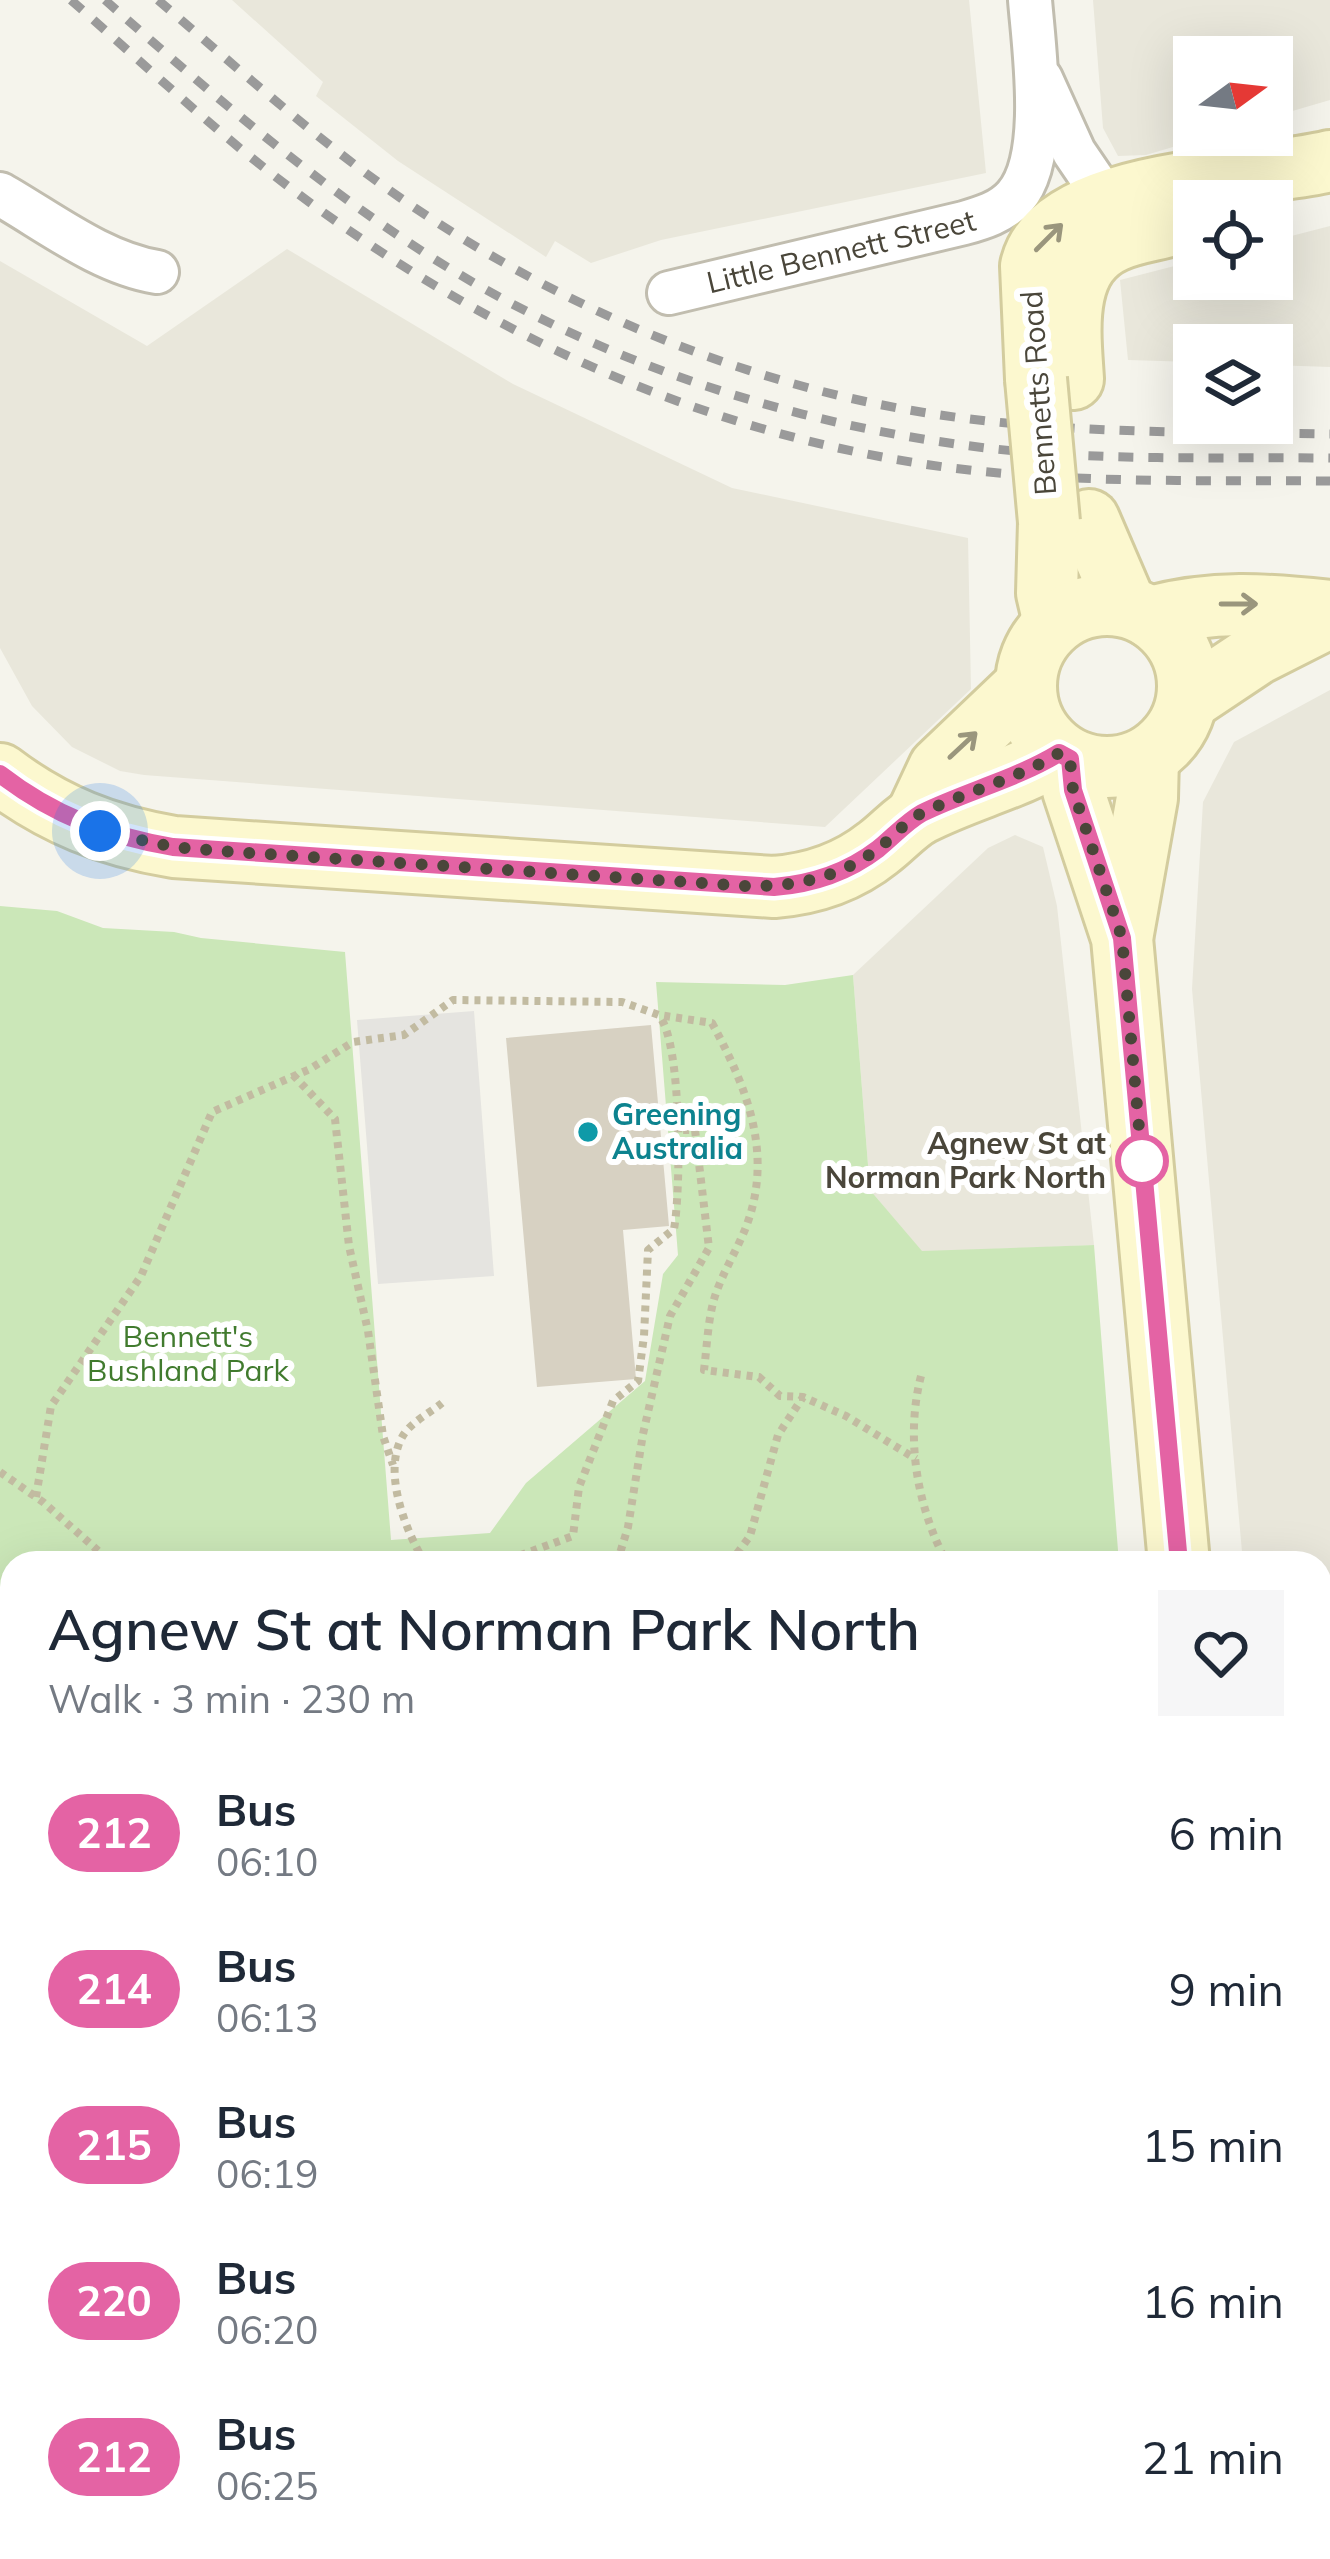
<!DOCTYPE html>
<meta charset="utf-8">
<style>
body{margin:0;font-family:Mulish,sans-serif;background:#f6f6f7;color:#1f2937;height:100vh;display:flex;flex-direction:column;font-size:45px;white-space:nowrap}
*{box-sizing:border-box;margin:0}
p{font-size:39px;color:#747a83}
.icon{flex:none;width:66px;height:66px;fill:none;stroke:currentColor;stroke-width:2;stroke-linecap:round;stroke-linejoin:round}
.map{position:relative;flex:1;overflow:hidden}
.panel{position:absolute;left:0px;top:1551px;width:1332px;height:1008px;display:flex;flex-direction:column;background:#fff;border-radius:36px 36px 0 0;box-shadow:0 12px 48px #0002}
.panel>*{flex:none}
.badge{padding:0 24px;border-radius:39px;font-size:42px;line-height:78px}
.needle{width:78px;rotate:75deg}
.controls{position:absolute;left:1173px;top:36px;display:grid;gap:24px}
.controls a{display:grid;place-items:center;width:120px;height:120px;border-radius:0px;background:#fff;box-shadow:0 12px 48px #0002;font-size:60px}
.you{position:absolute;width:60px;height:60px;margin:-30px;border:9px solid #fff;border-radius:50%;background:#1a73e8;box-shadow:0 0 0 18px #1a73e833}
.map>.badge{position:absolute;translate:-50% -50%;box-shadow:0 0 0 6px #fff}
.round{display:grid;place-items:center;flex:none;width:126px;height:126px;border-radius:0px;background:#f6f6f7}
.head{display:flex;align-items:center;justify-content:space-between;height:204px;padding:0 48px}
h1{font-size:57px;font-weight:600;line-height:90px}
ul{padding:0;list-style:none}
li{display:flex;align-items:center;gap:36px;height:156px;padding:0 48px}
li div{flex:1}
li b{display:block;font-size:45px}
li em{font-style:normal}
li .badge{min-width:132px;font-weight:700;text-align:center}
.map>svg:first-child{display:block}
.residential{fill:#e9e7db}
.green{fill:#cbe7b8}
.parking{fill:#e5e4e0}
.building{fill:#d7d1c2}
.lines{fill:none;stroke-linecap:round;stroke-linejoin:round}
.street-casing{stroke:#c1bdaf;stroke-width:48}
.secondary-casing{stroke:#d3cc9e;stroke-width:66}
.path{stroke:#c2bba1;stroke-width:8;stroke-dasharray:6 6;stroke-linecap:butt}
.street{stroke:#fff;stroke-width:42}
.secondary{stroke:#fcf8cf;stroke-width:60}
.rail{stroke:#9a9a9a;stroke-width:9;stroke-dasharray:15 15;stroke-linecap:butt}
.secondary-bridge-casing{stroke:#d3cc9e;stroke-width:66;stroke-linecap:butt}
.secondary-bridge{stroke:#fcf8cf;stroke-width:60}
.oneway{stroke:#9a967d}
.line-casing{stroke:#fff;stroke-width:27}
.line{stroke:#e463a4;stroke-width:18}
.walk{stroke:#4a463a;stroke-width:12;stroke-dasharray:0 21.6}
.culture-dot{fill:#0f9aa8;stroke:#fff;stroke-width:4.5}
.stop-dot{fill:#fff;stroke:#e463a4;stroke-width:6}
.labels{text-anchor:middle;stroke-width:12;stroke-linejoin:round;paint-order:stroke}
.street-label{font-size:30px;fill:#4a463a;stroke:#fff}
.culture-label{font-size:30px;font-weight:bold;fill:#0d838f;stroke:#fff;text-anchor:start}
.stop-label{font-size:30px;font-weight:bold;fill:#4a463a;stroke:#fff;text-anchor:end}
.park-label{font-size:30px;fill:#417b2e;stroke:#fff}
</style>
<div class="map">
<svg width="1330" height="2559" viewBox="0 0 1330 2559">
<rect width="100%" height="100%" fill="#f5f4ec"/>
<g class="residential">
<path d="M232,0H969L986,173L661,240L591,263L555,241L546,257L398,161L316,96L323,82Z"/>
<path d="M1093,0H1330V100L1272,117V57H1194V135H1213L1146,155L1118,156L1103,128Z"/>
<path d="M1330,226V367L1272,365V345H1194V362L1128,360L1120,280L1194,261V279H1272V241Z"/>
<path d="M287,249L513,384L732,488L968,538L971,689L825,827L144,775L120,771L72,747L32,706L0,648V261L147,346Z"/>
<path d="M1330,690V2536L1320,2424V1563H1243L1192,989L1203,802L1234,742Z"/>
<path d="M1015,835L1043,847L1057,906L1094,1245L922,1252L870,1190L853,975L988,848Z"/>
<path d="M0,2084L12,2091V2547H378L382,2559H3L0,2544Z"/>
<path d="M855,2547H1199L1200,2559H856Z"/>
</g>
<g class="green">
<path d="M0,906L57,911L103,928L174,932L201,938L345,952L391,1540L490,1533L526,1483L645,1381L663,1274L678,1255L656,982L785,985L853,975L870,1190L922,1251L1094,1245L1119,1563H12V1990L0,1985Z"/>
<path d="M463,2547H855L856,2559H475L473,2552Z"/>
</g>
<path class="parking" d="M474,1011L494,1276L378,1284L357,1020Z"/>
<path class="building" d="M651,1025L669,1226L623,1230L636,1379L537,1387L506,1038Z"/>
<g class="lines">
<defs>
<g id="street">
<path d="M1041,79L1074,152L1108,202"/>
<path d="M0,194C49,222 101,263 157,272"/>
<path id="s1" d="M669,293L964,223C982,218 1002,212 1015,197C1050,158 1034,50 1030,0"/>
<path d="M0,2034L12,2041"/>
<path d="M421,2547L425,2559"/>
</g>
<g id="secondary">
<path d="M1036,379L1031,266C1052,176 1257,180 1330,161"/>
<path d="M1073,379C1070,331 1061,265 1115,241C1135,232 1159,230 1180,223"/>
<path d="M1089,520L1126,606"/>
<path d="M1049,522L1047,593L1054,623"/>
<circle cx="1107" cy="686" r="81"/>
<path d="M1150,617C1213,600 1266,604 1330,611"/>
<path d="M1188,700L1257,654L1330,617"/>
<path d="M1070,759L1073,790L1122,938L1179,1563"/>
<path d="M0,774C54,815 108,836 174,847L774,887C812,884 848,872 878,848C893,837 906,821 922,813C967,790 1016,779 1059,753"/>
<path d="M917,815L939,768L1025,686"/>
<path d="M1123,933L1147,798L1148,757"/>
<path d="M1264,2547L1265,2559"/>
</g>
</defs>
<use href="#street" class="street-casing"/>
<use href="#secondary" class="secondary-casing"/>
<g class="path">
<path d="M293,1075L335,1119L349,1246L368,1331L383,1436L393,1465"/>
<path d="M921,1376C905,1438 917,1507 947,1563"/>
<path d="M0,1472L43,1502L112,1563"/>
<path d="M36,1497L51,1406L141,1276L212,1112L310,1069L353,1042L404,1035L453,1000L622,1002L659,1015L712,1023C747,1088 774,1154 746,1227C737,1250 723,1272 715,1296C708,1318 707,1346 704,1370L759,1377L780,1396L803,1397"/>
<path d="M425,1563C405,1530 381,1469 404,1434C412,1422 431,1412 442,1403"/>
<path d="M485,1563L521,1555L573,1536L579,1487L613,1401L638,1381L644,1336L648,1250L674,1229C681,1191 682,1046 660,1017"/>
<path d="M617,1563L628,1527L643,1434L670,1316L709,1248L695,1130H676"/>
<path d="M730,1563L750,1536L778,1435L803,1397L846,1416L916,1459"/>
<path d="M586,2559L594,2547"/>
</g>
<use href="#street" class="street"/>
<use href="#secondary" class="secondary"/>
<g class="rail">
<path d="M71,0C128,50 184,102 242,150C442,313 673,427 930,465C1061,484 1197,480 1330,481"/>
<path d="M105,0C200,84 297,168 402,238C578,357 785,425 995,449C1106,461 1219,457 1330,458"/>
<path d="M158,0C227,59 295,120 367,174C533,297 735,385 940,415C1069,434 1200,432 1330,434"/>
</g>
<defs>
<path id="secondary-bridge" d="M1036,379L1049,522"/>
</defs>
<use href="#secondary-bridge" class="secondary-bridge-casing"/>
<use href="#secondary-bridge" class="secondary-bridge"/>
</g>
<defs><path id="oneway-shaft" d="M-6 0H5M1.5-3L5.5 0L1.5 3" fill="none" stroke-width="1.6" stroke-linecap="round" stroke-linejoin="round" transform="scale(3)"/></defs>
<g class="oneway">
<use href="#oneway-shaft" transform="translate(1049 237) rotate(-45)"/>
<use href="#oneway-shaft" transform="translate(1239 604)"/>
<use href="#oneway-shaft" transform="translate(963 745) rotate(-43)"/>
</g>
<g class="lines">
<defs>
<path id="line" d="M0,774C53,815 108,836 173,847L774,887C812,884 848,872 878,849C893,837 906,822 922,813C967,791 1016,779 1059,753L1070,759L1073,790L1122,938L1179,1563"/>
</defs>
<use href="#line" class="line-casing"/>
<use href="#line" class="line"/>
<path class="walk" d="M100,831L173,847L221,851L746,886C795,887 839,878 879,848C893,837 906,821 922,813C968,791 1017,779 1059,753L1070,759L1073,790L1122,938L1142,1161"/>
</g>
<circle class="culture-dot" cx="588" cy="1132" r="12"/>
<circle class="stop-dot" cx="1142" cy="1161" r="24"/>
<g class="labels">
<g class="street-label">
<text dy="10" stroke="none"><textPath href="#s1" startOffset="177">Little Bennett Street</textPath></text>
<text transform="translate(1039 393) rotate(-94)" y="10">Bennetts Road</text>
</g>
<g class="culture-label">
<text x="612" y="1125">Greening<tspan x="612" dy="34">Australia</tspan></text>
</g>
<g class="stop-label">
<text x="1106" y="1154">Agnew St at<tspan x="1106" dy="34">Norman Park North</tspan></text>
</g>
<g class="park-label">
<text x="188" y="1347">Bennett's<tspan x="188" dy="34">Bushland Park</tspan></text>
</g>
</g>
</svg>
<div class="controls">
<a><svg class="needle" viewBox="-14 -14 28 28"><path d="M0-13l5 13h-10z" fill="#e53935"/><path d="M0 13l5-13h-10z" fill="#747a83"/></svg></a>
<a><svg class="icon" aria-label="locate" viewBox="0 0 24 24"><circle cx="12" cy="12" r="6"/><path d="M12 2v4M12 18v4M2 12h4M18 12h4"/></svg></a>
<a><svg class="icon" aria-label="layers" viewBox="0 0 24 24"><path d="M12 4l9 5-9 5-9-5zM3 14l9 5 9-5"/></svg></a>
</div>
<div class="you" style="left:100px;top:831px"></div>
<section class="panel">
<div class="head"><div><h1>Agnew St at Norman Park North</h1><p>Walk · 3 min · 230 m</p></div><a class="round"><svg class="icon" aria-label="heart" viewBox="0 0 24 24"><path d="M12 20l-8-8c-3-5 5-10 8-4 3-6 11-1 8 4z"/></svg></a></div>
<ul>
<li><span class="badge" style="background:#e463a4;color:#fff">212</span><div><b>Bus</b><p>06:10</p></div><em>6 min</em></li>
<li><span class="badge" style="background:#e463a4;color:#fff">214</span><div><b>Bus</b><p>06:13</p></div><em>9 min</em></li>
<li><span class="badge" style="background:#e463a4;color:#fff">215</span><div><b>Bus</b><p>06:19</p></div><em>15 min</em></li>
<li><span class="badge" style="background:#e463a4;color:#fff">220</span><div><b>Bus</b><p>06:20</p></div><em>16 min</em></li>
<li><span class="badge" style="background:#e463a4;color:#fff">212</span><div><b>Bus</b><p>06:25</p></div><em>21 min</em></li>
</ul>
</section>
</div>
